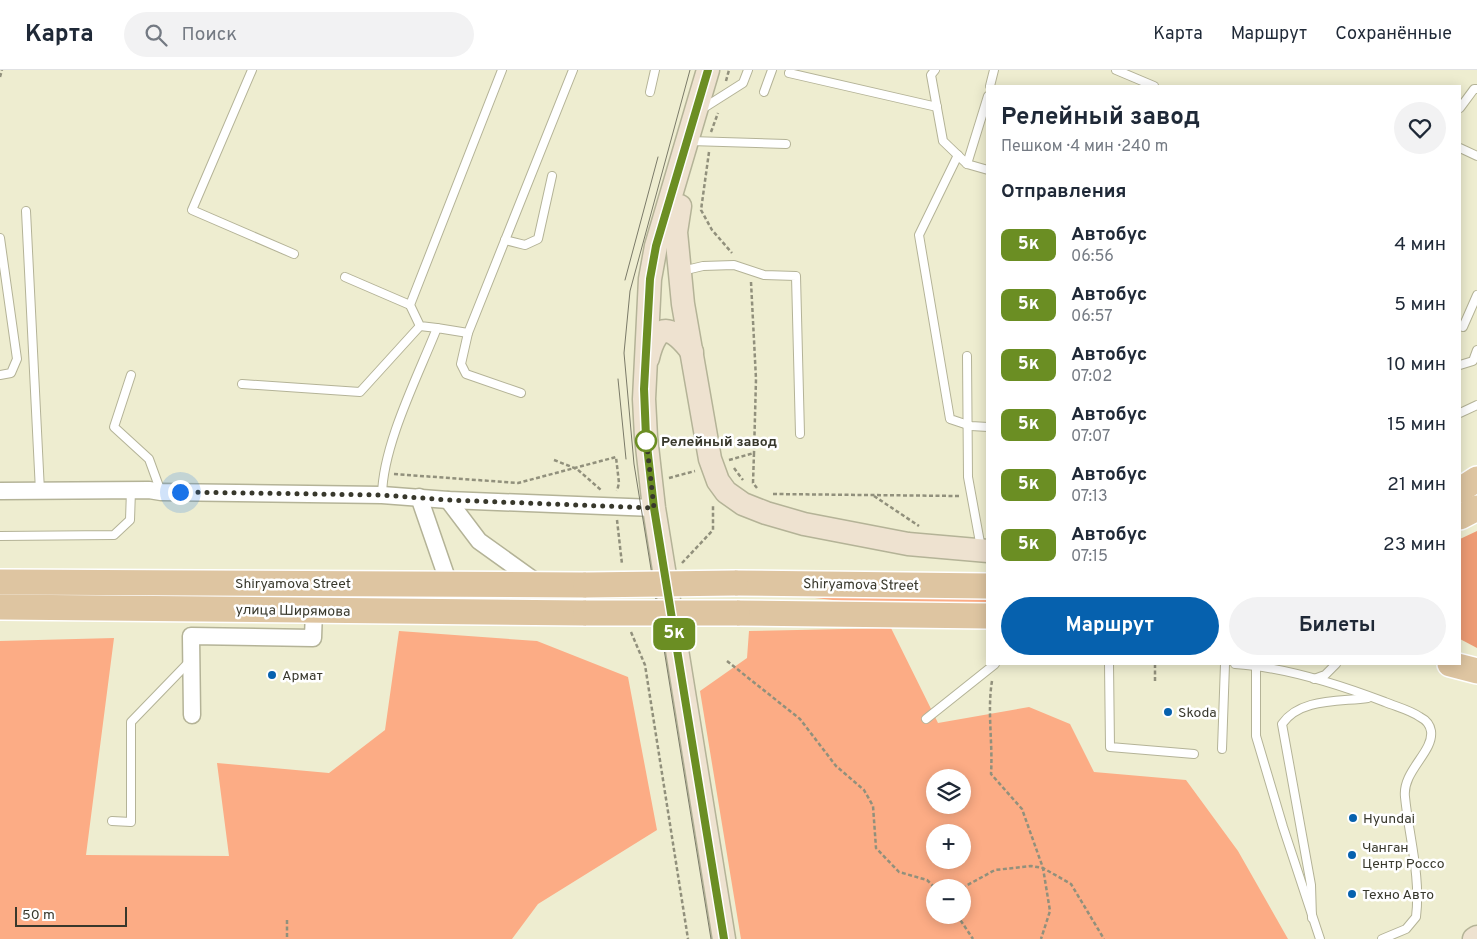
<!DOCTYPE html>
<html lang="ru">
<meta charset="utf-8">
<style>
body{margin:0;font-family:Overpass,sans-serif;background:#f2f2f3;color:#1f2937;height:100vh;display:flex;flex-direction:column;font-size:19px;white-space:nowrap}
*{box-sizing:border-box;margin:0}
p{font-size:16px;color:#747a83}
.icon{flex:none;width:28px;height:28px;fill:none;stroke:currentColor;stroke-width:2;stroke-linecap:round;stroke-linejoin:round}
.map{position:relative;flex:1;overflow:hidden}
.details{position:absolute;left:986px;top:15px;width:475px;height:580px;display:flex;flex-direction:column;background:#fff;border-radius:0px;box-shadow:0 2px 12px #0003}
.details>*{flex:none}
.badge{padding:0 10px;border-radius:8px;font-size:18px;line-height:32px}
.fabs{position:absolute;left:926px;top:699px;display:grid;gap:10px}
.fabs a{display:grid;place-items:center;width:45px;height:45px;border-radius:50%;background:#fff;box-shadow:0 2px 12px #0003;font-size:25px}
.scale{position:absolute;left:15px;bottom:12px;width:112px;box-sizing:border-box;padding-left:5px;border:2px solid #38382c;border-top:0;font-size:14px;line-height:18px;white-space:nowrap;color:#38382c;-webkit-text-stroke:4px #fff;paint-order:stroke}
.you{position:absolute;width:25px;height:25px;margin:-12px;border:4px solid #fff;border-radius:50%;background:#1a73e8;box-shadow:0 0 0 8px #1a73e833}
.map>.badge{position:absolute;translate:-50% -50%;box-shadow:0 0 0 2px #fff}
h2{padding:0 15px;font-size:19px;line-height:45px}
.round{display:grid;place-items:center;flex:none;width:52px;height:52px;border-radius:26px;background:#f2f2f3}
.head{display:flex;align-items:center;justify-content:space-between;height:85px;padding:0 15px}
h1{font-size:24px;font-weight:700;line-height:38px}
.button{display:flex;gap:10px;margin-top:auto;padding:10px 15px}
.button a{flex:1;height:58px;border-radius:30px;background:#0661ae;color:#fff;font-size:20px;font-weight:700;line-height:58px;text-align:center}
.button a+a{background:#f2f2f3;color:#1f2937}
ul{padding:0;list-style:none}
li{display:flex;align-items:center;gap:15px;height:60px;padding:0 15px}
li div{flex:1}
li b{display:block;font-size:19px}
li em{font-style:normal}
li .badge{min-width:55px;font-weight:700;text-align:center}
header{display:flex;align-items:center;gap:30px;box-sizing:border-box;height:70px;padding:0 25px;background:#fff;border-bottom:1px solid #e0e1e3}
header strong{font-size:24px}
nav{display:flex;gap:28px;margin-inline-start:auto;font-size:18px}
.search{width:350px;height:45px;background:#f2f2f3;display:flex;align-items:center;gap:12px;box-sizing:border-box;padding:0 18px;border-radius:28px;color:#747a83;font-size:19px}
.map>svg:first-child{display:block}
.green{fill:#fcac85;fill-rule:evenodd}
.forest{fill:#ed9b74}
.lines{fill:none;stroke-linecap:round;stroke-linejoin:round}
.lane-casing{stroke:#b4b397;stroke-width:10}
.street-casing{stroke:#b4b397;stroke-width:19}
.secondary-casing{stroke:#b4b397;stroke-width:25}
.primary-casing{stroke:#fff;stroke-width:28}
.path{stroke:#91907c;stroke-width:2.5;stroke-dasharray:4 2.5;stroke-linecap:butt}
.lane{stroke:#fff;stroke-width:8}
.street{stroke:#fff;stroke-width:16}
.secondary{stroke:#eee2d0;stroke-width:22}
.primary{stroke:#dec5a1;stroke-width:25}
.tram{stroke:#7a7a68;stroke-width:1}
.primary-bridge-casing{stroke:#fff;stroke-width:28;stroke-linecap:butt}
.primary-bridge{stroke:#dec5a1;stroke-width:25}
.line-casing{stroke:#fff;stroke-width:11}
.line{stroke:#6b8e23;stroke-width:8}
.walk{stroke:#38382c;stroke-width:5;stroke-dasharray:0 9}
.stop-dot{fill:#fff;stroke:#6b8e23;stroke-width:2.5}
.poi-dot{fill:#0661ae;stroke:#fff;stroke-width:2}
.labels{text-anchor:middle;stroke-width:5;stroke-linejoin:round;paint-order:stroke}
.stop-label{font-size:14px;font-weight:bold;fill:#38382c;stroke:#fff;text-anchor:start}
.street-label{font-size:14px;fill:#38382c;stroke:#fff}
.poi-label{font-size:14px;fill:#38382c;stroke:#fff;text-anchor:start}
</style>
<header>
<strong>Карта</strong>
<div class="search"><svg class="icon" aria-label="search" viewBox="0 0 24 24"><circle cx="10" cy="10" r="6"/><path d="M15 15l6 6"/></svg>Поиск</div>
<nav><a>Карта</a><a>Маршрут</a><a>Сохранённые</a></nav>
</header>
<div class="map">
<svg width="1477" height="869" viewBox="0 0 1477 869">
<rect width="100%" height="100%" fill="#eeedd0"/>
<g class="green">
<path d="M987,522L988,533L842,531L779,524Z"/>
<path d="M891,558L938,653L1029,637L1070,654L1094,702L1186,710L1238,781L1288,869H741L700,621L747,588L749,561ZM935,708H962V735H935ZM935,762H962V790H935ZM935,818H962V845H935Z"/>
<path d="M399,561L537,571L628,607L657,760L538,834L512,869H0V571L114,568L86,785L229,786L217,693L329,703L385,660Z"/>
</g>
<path class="forest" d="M1477,461V578L1460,569V469Z"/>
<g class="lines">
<defs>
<g id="lane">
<path d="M252,0L192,140L294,184"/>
<path d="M935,0L931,5L943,71L967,94"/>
<path d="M1116,0L1154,16"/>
<path d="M789,3L937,37"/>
<path d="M990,16L994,0"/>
<path d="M650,22L655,0"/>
<path d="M764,22L772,0"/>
<path d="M988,26L967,94L988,100"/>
<path d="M1460,38L1474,19H1477"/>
<path d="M702,39L743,13L748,0"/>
<path d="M690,71L786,74"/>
<path d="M1460,78L1477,86"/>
<path d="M958,85L919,165L950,349L971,356L988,357"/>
<path d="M26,141L40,421"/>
<path d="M0,168L17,289L11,303L0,305"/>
<path d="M505,170L525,175L538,169L552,106"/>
<path d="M682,201L703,196L734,195L764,205L796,206L800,364"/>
<path d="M345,207L410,235"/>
<path d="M1460,256L1463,257L1477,225"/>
<path d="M437,258L420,256L410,235L502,0"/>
<path d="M468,263L461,294L466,304L521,323"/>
<path d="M967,286L968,407L981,478"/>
<path d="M1460,295L1473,291L1477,280"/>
<path d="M131,305L114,357L149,389L161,422"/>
<path d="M242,314L360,322L420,256"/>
<path d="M1460,343L1477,335"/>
<path d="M382,425C383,374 418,306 437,258L468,263L573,0"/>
<path d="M0,466L114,465L130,450L131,420"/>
<path d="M1109,594L1110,677L1194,684"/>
<path d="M1235,594C1285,597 1338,614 1385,632C1397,637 1410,640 1420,647C1426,650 1430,655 1431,661C1434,682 1402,701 1405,727C1409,767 1421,806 1416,847L1406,859L1382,869"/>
<path d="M1256,597V666L1283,757L1320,869"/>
<path d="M1314,609L1325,605L1336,594"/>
<path d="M926,649L995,594"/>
<path d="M1222,679L1225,594"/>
<path d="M112,751L131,752V652L190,591"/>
<path d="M1312,848L1311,815L1282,654C1300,628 1339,632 1368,628"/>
</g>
<g id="street">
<path d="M0,421L149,420L161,422L382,425L448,430L654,438"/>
<path d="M419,427L449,514"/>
<path d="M448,430L479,471L539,514"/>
<path d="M192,645L191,566L313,568L314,540"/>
</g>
<g id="secondary">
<path d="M708,0L656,176L650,209L644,329L646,367L654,438L724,869"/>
<path d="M680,136L676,162L683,234L710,389L718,411L726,422L743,434L766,443L804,454L908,474L988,481"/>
<path d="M648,288C657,250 672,256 692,282"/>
<path d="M1474,869L1477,867"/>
</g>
<g id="primary">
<path d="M1460,420L1477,409"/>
<path d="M1460,447L1477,438"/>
<path d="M0,512L586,515"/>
<path d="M735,513L988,516"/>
<path d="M0,537L586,543"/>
<path d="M737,543L988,546"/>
<path d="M1450,594L1477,601"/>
</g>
</defs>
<use href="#lane" class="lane-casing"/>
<use href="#street" class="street-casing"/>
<use href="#secondary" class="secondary-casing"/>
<use href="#primary" class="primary-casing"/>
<g class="path">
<path d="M0,7L2,0"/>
<path d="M726,11L729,0"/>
<path d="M711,62L718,43"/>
<path d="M709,82L701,140L712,160L732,183"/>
<path d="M751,212L756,309L754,383"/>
<path d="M554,390L577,399L601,420"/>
<path d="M729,390L754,383L753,413L757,418"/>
<path d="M734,398L743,410"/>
<path d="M394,404L518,413L616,387L619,413L617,421"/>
<path d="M669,408L695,401"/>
<path d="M773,424L960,426"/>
<path d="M874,426L919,456"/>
<path d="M617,450L622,494"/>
<path d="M682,493L713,460V436"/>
<path d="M631,562L645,595L688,869"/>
<path d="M727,591L800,649L836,696L864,720L873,736L876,778L899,802L927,810L935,818"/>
<path d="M1155,594V612"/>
<path d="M992,611C987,641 993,673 991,704L1022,739L1043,798L1050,841L1041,869"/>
<path d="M962,818L995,800L1031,796L1043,798L1071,814L1104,869"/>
<path d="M957,845L973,869"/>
<path d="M287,850V869"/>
</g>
<use href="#lane" class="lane"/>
<use href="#street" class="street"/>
<use href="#secondary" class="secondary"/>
<use href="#primary" class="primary"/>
<g class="tram">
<path d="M690,0L630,221L624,283L634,394L711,869"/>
<path d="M625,210L658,87"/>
<path d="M618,309L626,389"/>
</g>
<defs>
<g id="primary-bridge">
<path d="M586,515L735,513"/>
<path d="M586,543H737"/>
</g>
</defs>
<use href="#primary-bridge" class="primary-bridge-casing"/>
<use href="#primary-bridge" class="primary-bridge"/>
</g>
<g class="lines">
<defs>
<path id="line" d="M708,0L656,176L650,209L644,319L646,367L654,438L724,869"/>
</defs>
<use href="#line" class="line-casing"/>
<use href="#line" class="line"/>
<path class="walk" d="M180,422L382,425L448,430L654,438L646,367V371"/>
</g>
<circle class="stop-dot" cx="646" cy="371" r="10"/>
<g class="poi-dot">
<circle cx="272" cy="605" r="5"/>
<circle cx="1168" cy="642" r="5"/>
<circle cx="1353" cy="748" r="5"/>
<circle cx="1352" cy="785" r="5"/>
<circle cx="1352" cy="824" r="5"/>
</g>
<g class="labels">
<g class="stop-label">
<text x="661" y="376">Релейный завод</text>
</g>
<g class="street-label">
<text x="293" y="518">Shiryamova Street</text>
<text transform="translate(861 514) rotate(1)" y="5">Shiryamova Street</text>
<text transform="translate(293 540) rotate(1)" y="5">улица Ширямова</text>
</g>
<g class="poi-label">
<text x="282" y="610">Армат</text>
<text x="1178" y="647">Skoda</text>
<text x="1363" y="753">Hyundai</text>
<text x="1362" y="782">Чанган<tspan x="1362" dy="16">Центр Россо</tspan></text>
<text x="1362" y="829">Техно Авто</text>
</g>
</g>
</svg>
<div class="fabs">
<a><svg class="icon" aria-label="layers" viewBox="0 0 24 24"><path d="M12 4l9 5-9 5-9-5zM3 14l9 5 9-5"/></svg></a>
<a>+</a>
<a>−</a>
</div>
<div class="scale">50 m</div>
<div class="you" style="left:180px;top:422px"></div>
<b class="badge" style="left:674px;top:564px;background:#6b8e23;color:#fff">5к</b>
<section class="details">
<div class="head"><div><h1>Релейный завод</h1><p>Пешком · 4 мин · 240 m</p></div><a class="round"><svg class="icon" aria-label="heart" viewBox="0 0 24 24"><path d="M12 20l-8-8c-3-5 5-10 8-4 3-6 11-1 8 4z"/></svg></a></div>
<h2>Отправления</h2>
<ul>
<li><span class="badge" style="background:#6b8e23;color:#fff">5к</span><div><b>Автобус</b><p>06:56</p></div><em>4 мин</em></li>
<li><span class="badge" style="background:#6b8e23;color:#fff">5к</span><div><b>Автобус</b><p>06:57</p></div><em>5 мин</em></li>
<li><span class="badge" style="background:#6b8e23;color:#fff">5к</span><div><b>Автобус</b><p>07:02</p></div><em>10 мин</em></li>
<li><span class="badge" style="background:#6b8e23;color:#fff">5к</span><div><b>Автобус</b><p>07:07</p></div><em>15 мин</em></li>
<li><span class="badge" style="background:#6b8e23;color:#fff">5к</span><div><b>Автобус</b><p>07:13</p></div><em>21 мин</em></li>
<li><span class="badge" style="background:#6b8e23;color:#fff">5к</span><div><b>Автобус</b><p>07:15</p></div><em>23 мин</em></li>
</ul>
<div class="button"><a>Маршрут</a><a>Билеты</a></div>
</section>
</div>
